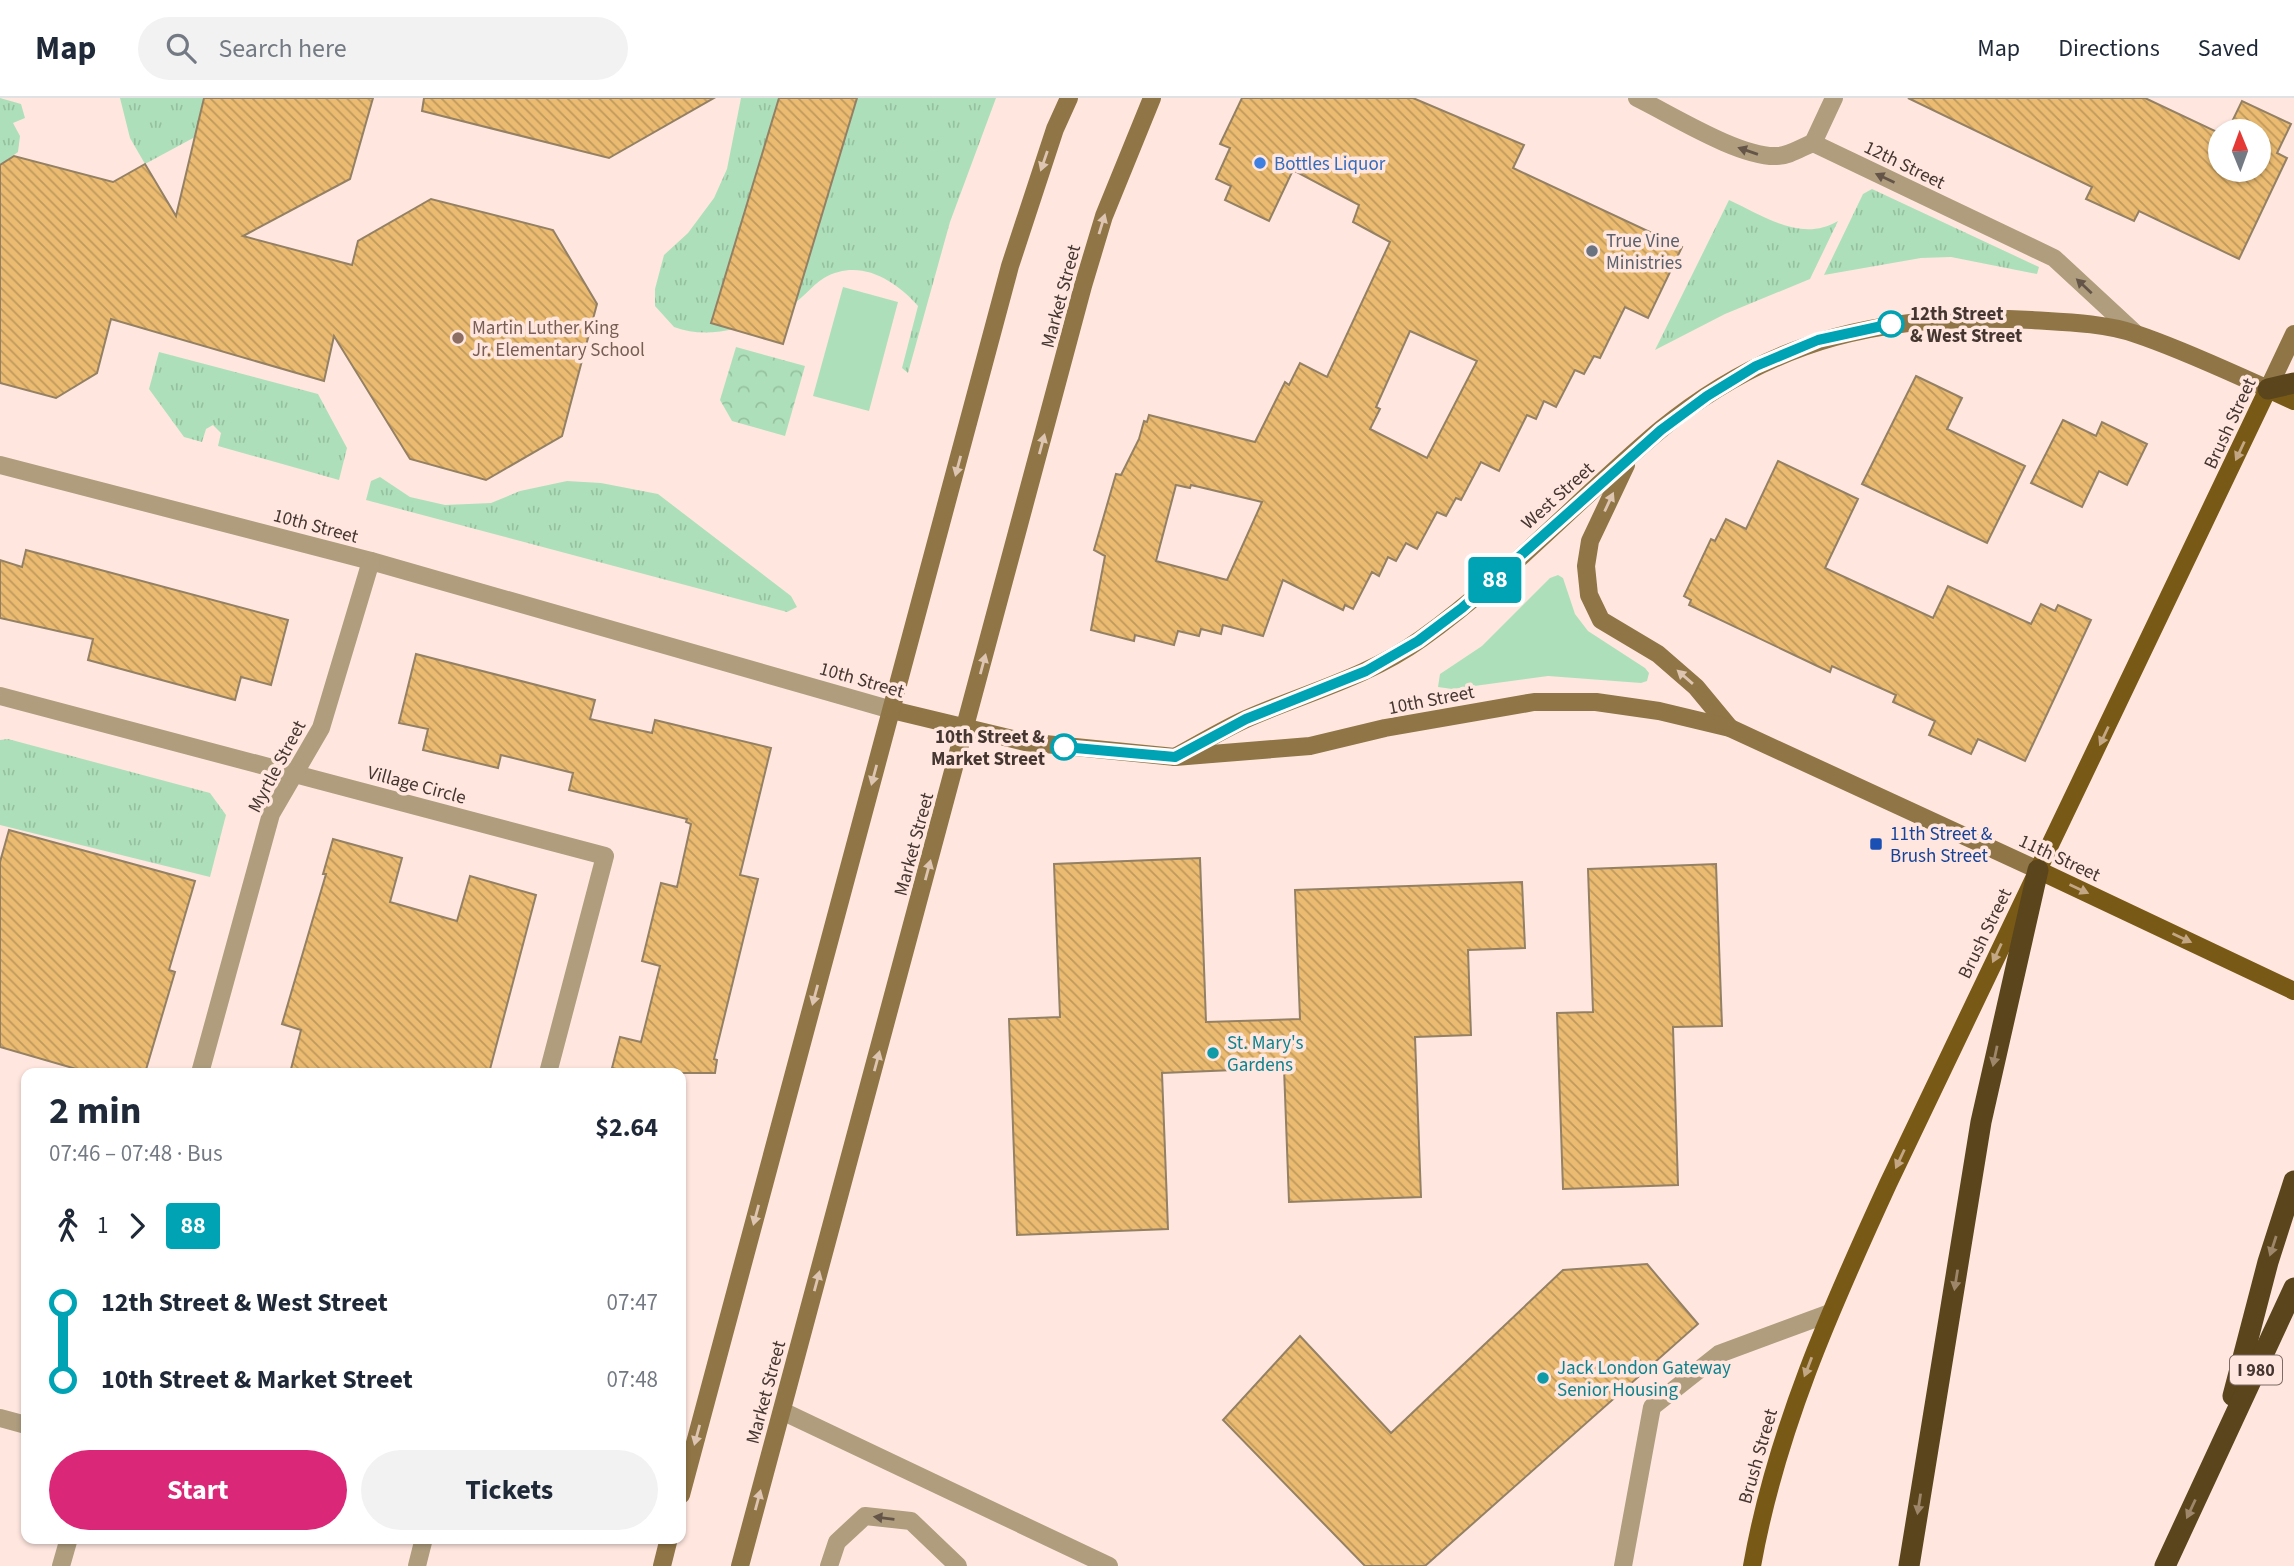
<!DOCTYPE html>
<meta charset="utf-8">
<style>
body{margin:0;font-family:"Source Sans 3",sans-serif;background:#f2f2f3;color:#1f2937;height:100vh;display:flex;flex-direction:column;font-size:26px;white-space:nowrap}
*{box-sizing:border-box;margin:0}
p{font-size:23px;color:#747a83}
.icon{flex:none;width:38px;height:38px;fill:none;stroke:currentColor;stroke-width:2;stroke-linecap:round;stroke-linejoin:round}
.map{position:relative;flex:1;overflow:hidden}
.sheet{position:absolute;left:21px;top:970px;width:665px;height:476px;display:flex;flex-direction:column;background:#fff;border-radius:14px;box-shadow:0 2px 5px #0004}
.sheet>*{flex:none}
.badge{padding:0 14px;border-radius:5px;font-size:24px;line-height:46px}
.needle{width:46px;rotate:359deg}
.buttons{position:absolute;left:2208px;top:21px;display:grid;gap:14px}
.buttons a{display:grid;place-items:center;width:63px;height:63px;border-radius:50%;background:#fff;box-shadow:0 2px 5px #0004;font-size:35px}
.map>.badge{position:absolute;translate:-50% -50%;box-shadow:0 0 0 4px #fff}
.legs{display:flex;align-items:center;gap:10px;height:77px;padding:0 28px;font-size:23px}
.legs p{margin-inline-start:auto}
.headline{display:flex;align-items:center;justify-content:space-between;height:119px;padding:0 28px}
h1{font-size:38px;font-weight:700;line-height:52px}
.cta{display:flex;gap:14px;margin-top:auto;padding:14px 28px}
.cta a{flex:1;height:80px;border-radius:42px;background:#db2777;color:#fff;font-size:28px;font-weight:700;line-height:80px;text-align:center}
.cta a+a{background:#f2f2f3;color:#1f2937}
ul{padding:0 28px;list-style:none}
li{display:flex;align-items:center;gap:24px;height:77px;font-size:26px}
li i{display:grid;place-items:center;width:10px;height:100%;margin:0 9px;background:currentColor}
li i::after{content:'';width:18px;height:18px;margin:-9px;border:5px solid;border-radius:50%;background:#fff}
li p{margin-inline-start:auto}
li:first-child i{background:linear-gradient(#0000 50%,currentColor 0)}
li:last-child i{background:linear-gradient(currentColor 50%,#0000 0)}
header{display:flex;align-items:center;gap:42px;box-sizing:border-box;height:98px;padding:0 35px;background:#fff;border-bottom:2px solid #e0e1e3}
header strong{font-size:33px}
nav{display:flex;gap:38px;margin-inline-start:auto;font-size:24px}
.search{width:490px;height:63px;background:#f2f2f3;display:flex;align-items:center;gap:18px;box-sizing:border-box;padding:0 24px;border-radius:38px;color:#747a83;font-size:26px}
.map>svg:first-child{display:block}
.grass{fill:url(#grass-tufts)}
.park{fill:url(#park-crowns)}
.garden{fill:#ade0ba}
.building{fill:url(#building-back-hatch);stroke:#948064;stroke-width:2;fill-rule:evenodd}
.lines{fill:none;stroke-linecap:round;stroke-linejoin:round}
.lane{stroke:#af9d7e;stroke-width:18}
.street{stroke:#af9d7e;stroke-width:18}
.secondary{stroke:#907546;stroke-width:18}
.primary{stroke:#795916;stroke-width:18}
.highway{stroke:#5b451c;stroke-width:21}
.oneway{fill:#655548}
.oneway2{fill:#dec5b1}
.oneway3{fill:#c3a785}
.oneway4{fill:#9d866a}
.line-1-casing{stroke:#fff;stroke-width:16}
.line-1{stroke:#00a3b4;stroke-width:10}
.shop-dot{fill:#3f7fe0;stroke:#ffe7df;stroke-width:2.5}
.worship-dot{fill:#6b7280;stroke:#ffe7df;stroke-width:2.5}
.stop-1-dot{fill:#fff;stroke:#00a3b4;stroke-width:3.5}
.education-dot{fill:#8d6e63;stroke:#ffe7df;stroke-width:2.5}
.transit-dot{fill:#1a4fb4;stroke:#ffe7df;stroke-width:2.5}
.culture-dot{fill:#0f9aa8;stroke:#ffe7df;stroke-width:2.5}
.labels{text-anchor:middle;stroke-width:7;stroke-linejoin:round;paint-order:stroke}
.shield{fill:#ffe7df;stroke:#7d6b65;stroke-width:2}
.shield-label{font-size:18px;font-weight:bold;fill:#453631}
.shop-label{font-size:19px;fill:#366cbe;stroke:#ffe7df;text-anchor:start}
.street-label{font-size:19px;fill:#453631;stroke:#ffe7df}
.worship-label{font-size:19px;fill:#5b616d;stroke:#ffe7df;text-anchor:start}
.stop-label{font-size:19px;font-weight:bold;fill:#453631;stroke:#ffe7df;text-anchor:start}
.education-label{font-size:19px;fill:#785e54;stroke:#ffe7df;text-anchor:start}
.transit-label{font-size:19px;fill:#164399;stroke:#ffe7df;text-anchor:start}
.culture-label{font-size:19px;fill:#0d838f;stroke:#ffe7df;text-anchor:start}
</style>
<header>
<strong>Map</strong>
<div class="search"><svg class="icon" aria-label="search" viewBox="0 0 24 24"><circle cx="10" cy="10" r="6"/><path d="M15 15l6 6"/></svg>Search here</div>
<nav><a>Map</a><a>Directions</a><a>Saved</a></nav>
</header>
<div class="map">
<svg width="2294" height="1468" viewBox="0 0 2294 1468">
<defs>
<pattern id="grass-tufts" width="24" height="20" patternUnits="userSpaceOnUse" patternTransform="scale(1.75)"><rect width="24" height="20" fill="#ade0ba"/><path d="M3 7l-1-3M5 7V3M7 7l1-3M15 17l-1-3M17 17v-4M19 17l1-3" fill="none" stroke="#96c1a0"/></pattern>
<pattern id="park-crowns" width="20" height="18" patternUnits="userSpaceOnUse" patternTransform="scale(1.75)"><rect width="20" height="18" fill="#ade0ba"/><path d="M2 6a3 3 0 1 1 6 0M12 15a3 3 0 1 1 6 0" fill="none" stroke="#96c1a0"/></pattern>
<pattern id="building-back-hatch" width="6" height="6" patternUnits="userSpaceOnUse" patternTransform="scale(1.75)"><rect width="6" height="6" fill="#eabb71"/><path d="M-1 5l2 2M0 0l6 6M5-1l2 2" fill="none" stroke="#bf995d"/></pattern>
</defs>
<rect width="100%" height="100%" fill="#ffe7df"/>
<g class="grass">
<path d="M0,0L21,6L25,20L13,25L20,38L18,54L0,67Z"/>
<path d="M120,0H204L195,39L145,66L130,40Z"/>
<path d="M741,0H996L950,124L908,275L902,270L918,208C894,181 859,160 824,180C811,188 801,203 787,210C753,228 711,243 674,229L655,208V191L664,157L688,135L714,100L727,71Z"/>
<path d="M1872,91L2039,169L2037,176L1951,159L1921,160L1824,177L1863,96Z"/>
<path d="M1729,102C1764,118 1801,145 1838,123L1810,181L1725,216L1655,252Z"/>
<path d="M159,254L318,296L347,350L339,382L218,348L221,335L213,327L206,331L202,344L184,339L149,291Z"/>
<path d="M380,379L410,399L445,407L491,405L520,393L567,383L601,385L658,396L791,498L797,509L787,514L366,402L371,383Z"/>
<path d="M8,641L210,695L226,717L210,779L0,727V642Z"/>
</g>
<path class="park" d="M736,249L805,268L785,338L732,323L720,302Z"/>
<g class="garden">
<path d="M843,189L898,204L869,313L813,298Z"/>
<path d="M1558,477L1563,480L1575,516L1588,533L1645,570L1649,575L1647,583L1641,585L1548,578L1452,591L1438,589L1440,576L1482,548L1550,480Z"/>
</g>
<g class="building">
<path d="M204,0H373L350,81L243,138L352,167L358,143L431,101L553,132L597,206L562,338L486,382L410,361L334,238L324,283L111,221L97,275L56,300L0,285V67L14,58L113,84L145,66L176,118Z"/>
<path d="M424,0H714L609,60L422,13Z"/>
<path d="M779,0H857L783,246L711,225Z"/>
<path d="M1242,0H1413L1524,47L1513,70L1682,149L1648,220L1625,209L1600,260L1594,258L1584,276L1575,272L1556,309L1544,303L1536,321L1527,317L1499,373L1481,364L1461,402L1456,400L1446,418L1437,414L1417,451L1406,445L1396,463L1388,459L1379,478L1372,474L1353,511L1345,507L1343,512L1283,482L1263,538L1223,527L1221,536L1201,531L1199,538L1178,533L1174,547L1135,537L1134,543L1091,532L1105,458L1094,452L1116,376L1121,377L1139,341L1144,323L1147,324L1149,317L1255,344L1285,284L1289,287L1300,265L1327,279L1390,144L1353,124L1359,107L1293,72L1269,123L1225,102L1231,88L1216,81L1230,50L1220,46ZM1410,233L1477,263L1427,360L1370,331L1380,311L1376,309ZM1176,387L1190,390L1191,387L1262,404L1227,482L1156,463Z"/>
<path d="M1908,0H2145L2219,35L2222,29L2228,32L2242,3L2291,26L2277,55L2287,60L2239,161L2139,113L2134,123L2086,101L2092,89ZM2221,33H2259V72H2221Z"/>
<path d="M1916,278L1962,300L1947,331L2025,368L1987,445L1862,386Z"/>
<path d="M2063,322L2096,338L2102,324L2147,346L2127,387L2099,373L2082,409L2031,385Z"/>
<path d="M1778,363L1858,401L1825,470L1933,520L1948,488L2031,526L2041,506L2055,513L2058,507L2091,522L2025,663L1978,641L1971,656L1929,637L1935,623L1893,604L1896,597L1832,568L1830,574L1689,507L1691,502L1684,498L1711,441L1715,443L1726,421L1746,431Z"/>
<path d="M26,452L288,522L271,587L241,579L235,602L88,562L93,541L0,520V462L22,469Z"/>
<path d="M416,556L595,602L590,621L652,635L655,622L771,650L740,777L758,781L714,961L717,962L715,975H633L612,970L620,939L641,944L660,868L642,863L661,785L677,789L691,726L686,724L687,721L569,692L573,675L501,657L498,670L423,652L428,631L399,625Z"/>
<path d="M9,732L195,783L169,872L175,874L145,975H90L0,949V764Z"/>
<path d="M333,741L402,760L390,804L457,823L470,778L536,797L489,975H290L301,932L282,926L326,776H323Z"/>
<path d="M1200,760L1206,924L1300,921L1295,792L1522,784L1525,850L1468,852L1471,937L1415,939L1421,1099L1289,1104L1284,970L1162,975L1168,1131L1017,1137L1009,921L1060,919L1054,766Z"/>
<path d="M1716,766L1722,928L1673,929L1678,1087L1563,1091L1557,915L1593,914L1588,771Z"/>
<path d="M1647,1166L1698,1226L1425,1468H1365L1223,1322L1300,1238L1391,1335L1563,1172Z"/>
</g>
<g class="lines">
<g class="lane">
<path d="M782,1313L1109,1468"/>
<path d="M829,1468L837,1444L865,1418L911,1423L958,1468"/>
<path d="M1623,1468L1652,1309L1719,1256L1830,1215"/>
</g>
<g class="street">
<path d="M1637,0C1672,17 1740,60 1777,58C1789,58 1802,49 1813,45L2054,160L2134,234"/>
<path d="M1813,45L1834,0"/>
<path d="M0,367L371,463L892,612"/>
<path d="M0,598L605,758L548,975"/>
<path d="M200,975L271,716L321,630L371,463"/>
<path d="M0,1320L26,1327"/>
<path d="M61,1468L69,1440"/>
<path d="M417,1468L424,1440"/>
</g>
<g class="secondary">
<path d="M1626,367L1590,443L1586,468L1589,497L1601,522L1658,556L1696,589L1730,630"/>
<path d="M892,612L1025,644L1175,659L1310,648L1385,630L1534,604H1596L1659,613L1730,630L2038,772"/>
<path d="M1175,659C1199,646 1222,632 1246,621C1305,595 1368,579 1421,541C1508,479 1579,400 1660,332C1773,239 1889,214 2032,222C2065,224 2105,225 2136,236C2181,251 2225,272 2268,291L2294,236"/>
<path d="M681,1397L1010,168L1055,31L1069,0"/>
<path d="M662,1468L669,1440"/>
<path d="M740,1468L1083,188L1104,118L1152,0"/>
</g>
<g class="primary">
<path d="M2038,772L2294,893"/>
<path d="M1752,1468C1776,1333 1831,1210 1888,1086L2268,291L2294,303"/>
</g>
<g class="highway">
<path d="M2268,291L2294,285"/>
<path d="M2233,1298L2268,1164L2294,1083"/>
<path d="M1909,1468L1981,1024L2038,772"/>
<path d="M2165,1468L2294,1190"/>
</g>
</g>
<defs><path id="oneway-solid" d="M-6-.8H1V-3.2L6.5 0L1 3.2V.8H-6Z" transform="scale(1.75)"/></defs>
<g class="oneway">
<use href="#oneway-solid" transform="translate(1748 53) rotate(-161)"/>
<use href="#oneway-solid" transform="translate(1885 80) rotate(-155)"/>
<use href="#oneway-solid" transform="translate(2084 188) rotate(-137)"/>
<use href="#oneway-solid" transform="translate(884 1420) rotate(-173)"/>
</g>
<g class="oneway2">
<use href="#oneway-solid" transform="translate(1044 63) rotate(109)"/>
<use href="#oneway-solid" transform="translate(1102 126) rotate(-73)"/>
<use href="#oneway-solid" transform="translate(1042 346) rotate(-75)"/>
<use href="#oneway-solid" transform="translate(958 368) rotate(105)"/>
<use href="#oneway-solid" transform="translate(1609 404) rotate(-65)"/>
<use href="#oneway-solid" transform="translate(983 566) rotate(-75)"/>
<use href="#oneway-solid" transform="translate(1685 579) rotate(-139)"/>
<use href="#oneway-solid" transform="translate(874 677) rotate(105)"/>
<use href="#oneway-solid" transform="translate(928 772) rotate(-75)"/>
<use href="#oneway-solid" transform="translate(815 897) rotate(105)"/>
<use href="#oneway-solid" transform="translate(877 963) rotate(-75)"/>
<use href="#oneway-solid" transform="translate(756 1117) rotate(105)"/>
<use href="#oneway-solid" transform="translate(817 1183) rotate(-75)"/>
<use href="#oneway-solid" transform="translate(697 1337) rotate(105)"/>
<use href="#oneway-solid" transform="translate(758 1402) rotate(-75)"/>
</g>
<g class="oneway3">
<use href="#oneway-solid" transform="translate(2240 353) rotate(115)"/>
<use href="#oneway-solid" transform="translate(2104 638) rotate(115)"/>
<use href="#oneway-solid" transform="translate(2079 791) rotate(25)"/>
<use href="#oneway-solid" transform="translate(2182 840) rotate(25)"/>
<use href="#oneway-solid" transform="translate(1997 855) rotate(115)"/>
<use href="#oneway-solid" transform="translate(1900 1061) rotate(115)"/>
<use href="#oneway-solid" transform="translate(1808 1269) rotate(111)"/>
</g>
<g class="oneway4">
<use href="#oneway-solid" transform="translate(1995 958) rotate(102)"/>
<use href="#oneway-solid" transform="translate(2273 1148) rotate(108)"/>
<use href="#oneway-solid" transform="translate(1956 1182) rotate(99)"/>
<use href="#oneway-solid" transform="translate(1919 1406) rotate(99)"/>
<use href="#oneway-solid" transform="translate(2191 1411) rotate(115)"/>
</g>
<g class="lines">
<defs>
<path id="line-1" d="M1064,649L1175,659L1246,621L1366,573L1418,543L1462,510L1661,332L1707,298L1756,268L1818,242L1891,226"/>
</defs>
<use href="#line-1" class="line-1-casing"/>
<use href="#line-1" class="line-1"/>
</g>
<circle class="shop-dot" cx="1260" cy="65" r="7"/>
<circle class="worship-dot" cx="1592" cy="153" r="7"/>
<g class="stop-1-dot">
<circle cx="1891" cy="226" r="12"/>
<circle cx="1064" cy="649" r="12"/>
</g>
<circle class="education-dot" cx="458" cy="240" r="7"/>
<rect class="transit-dot" x="1869" y="739" width="14" height="14" rx="3.5"/>
<g class="culture-dot">
<circle cx="1213" cy="955" r="7"/>
<circle cx="1543" cy="1280" r="7"/>
</g>
<g class="labels">
<rect class="shield" x="2230" y="1257.5" width="52" height="29" rx="5"/>
<g class="shield-label">
<text x="2256" y="1278">I 980</text>
</g>
<g class="shop-label">
<text x="1274" y="72">Bottles Liquor</text>
</g>
<g class="street-label">
<text transform="translate(1905 66) rotate(26)" y="7">12th Street</text>
<text transform="translate(1060 198) rotate(-75)" y="7">Market Street</text>
<text transform="translate(2229 325) rotate(-65)" y="7">Brush Street</text>
<text transform="translate(1557 397) rotate(-42)" y="7">West Street</text>
<text transform="translate(316 427) rotate(15)" y="7">10th Street</text>
<text transform="translate(862 581) rotate(16)" y="7">10th Street</text>
<text transform="translate(1431 601) rotate(-11)" y="7">10th Street</text>
<text transform="translate(276 668) rotate(-62)" y="7">Myrtle Street</text>
<text transform="translate(417 686) rotate(15)" y="7">Village Circle</text>
<text transform="translate(913 746) rotate(-75)" y="7">Market Street</text>
<text transform="translate(2060 759) rotate(25)" y="7">11th Street</text>
<text transform="translate(1984 835) rotate(-64)" y="7">Brush Street</text>
<text transform="translate(765 1294) rotate(-75)" y="7">Market Street</text>
<text transform="translate(1757 1358) rotate(-74)" y="7">Brush Street</text>
</g>
<g class="worship-label">
<text x="1606" y="149">True Vine<tspan x="1606" dy="22">Ministries</tspan></text>
</g>
<g class="stop-label">
<text x="1910" y="222">12th Street<tspan x="1910" dy="22">&amp; West Street</tspan></text>
<text x="1045" y="645" text-anchor="end">10th Street &amp;<tspan x="1045" dy="22">Market Street</tspan></text>
</g>
<g class="education-label">
<text x="472" y="236">Martin Luther King<tspan x="472" dy="22">Jr. Elementary School</tspan></text>
</g>
<g class="transit-label">
<text x="1890" y="742">11th Street &amp;<tspan x="1890" dy="22">Brush Street</tspan></text>
</g>
<g class="culture-label">
<text x="1227" y="951">St. Mary's<tspan x="1227" dy="22">Gardens</tspan></text>
<text x="1557" y="1276">Jack London Gateway<tspan x="1557" dy="22">Senior Housing</tspan></text>
</g>
</g>
</svg>
<div class="buttons">
<a><svg class="needle" viewBox="-14 -14 28 28"><path d="M0-13l5 13h-10z" fill="#e53935"/><path d="M0 13l5-13h-10z" fill="#747a83"/></svg></a>
</div>
<b class="badge" style="left:1495px;top:482px;background:#00a3b4;color:#fff">88</b>
<section class="sheet">
<div class="headline"><div><h1>2 min</h1><p>07:46 – 07:48 · Bus</p></div><b>$2.64</b></div>
<div class="legs"><svg class="icon" aria-label="walk" viewBox="0 0 24 24"><circle cx="13" cy="4" r="2"/><path d="M13 8l-2 6 4 7M11 14l-3 7M7 12l3-4h3l4 4"/></svg>1<svg class="icon" aria-label="forward" viewBox="0 0 24 24"><path d="M9 5l7 7-7 7"/></svg><b class="badge" style="background:#00a3b4;color:#fff">88</b></div>
<ul>
<li><i style="color:#00a3b4"></i><b>12th Street &amp; West Street</b><p>07:47</p></li>
<li><i style="color:#00a3b4"></i><b>10th Street &amp; Market Street</b><p>07:48</p></li>
</ul>
<div class="cta"><a>Start</a><a>Tickets</a></div>
</section>
</div>
